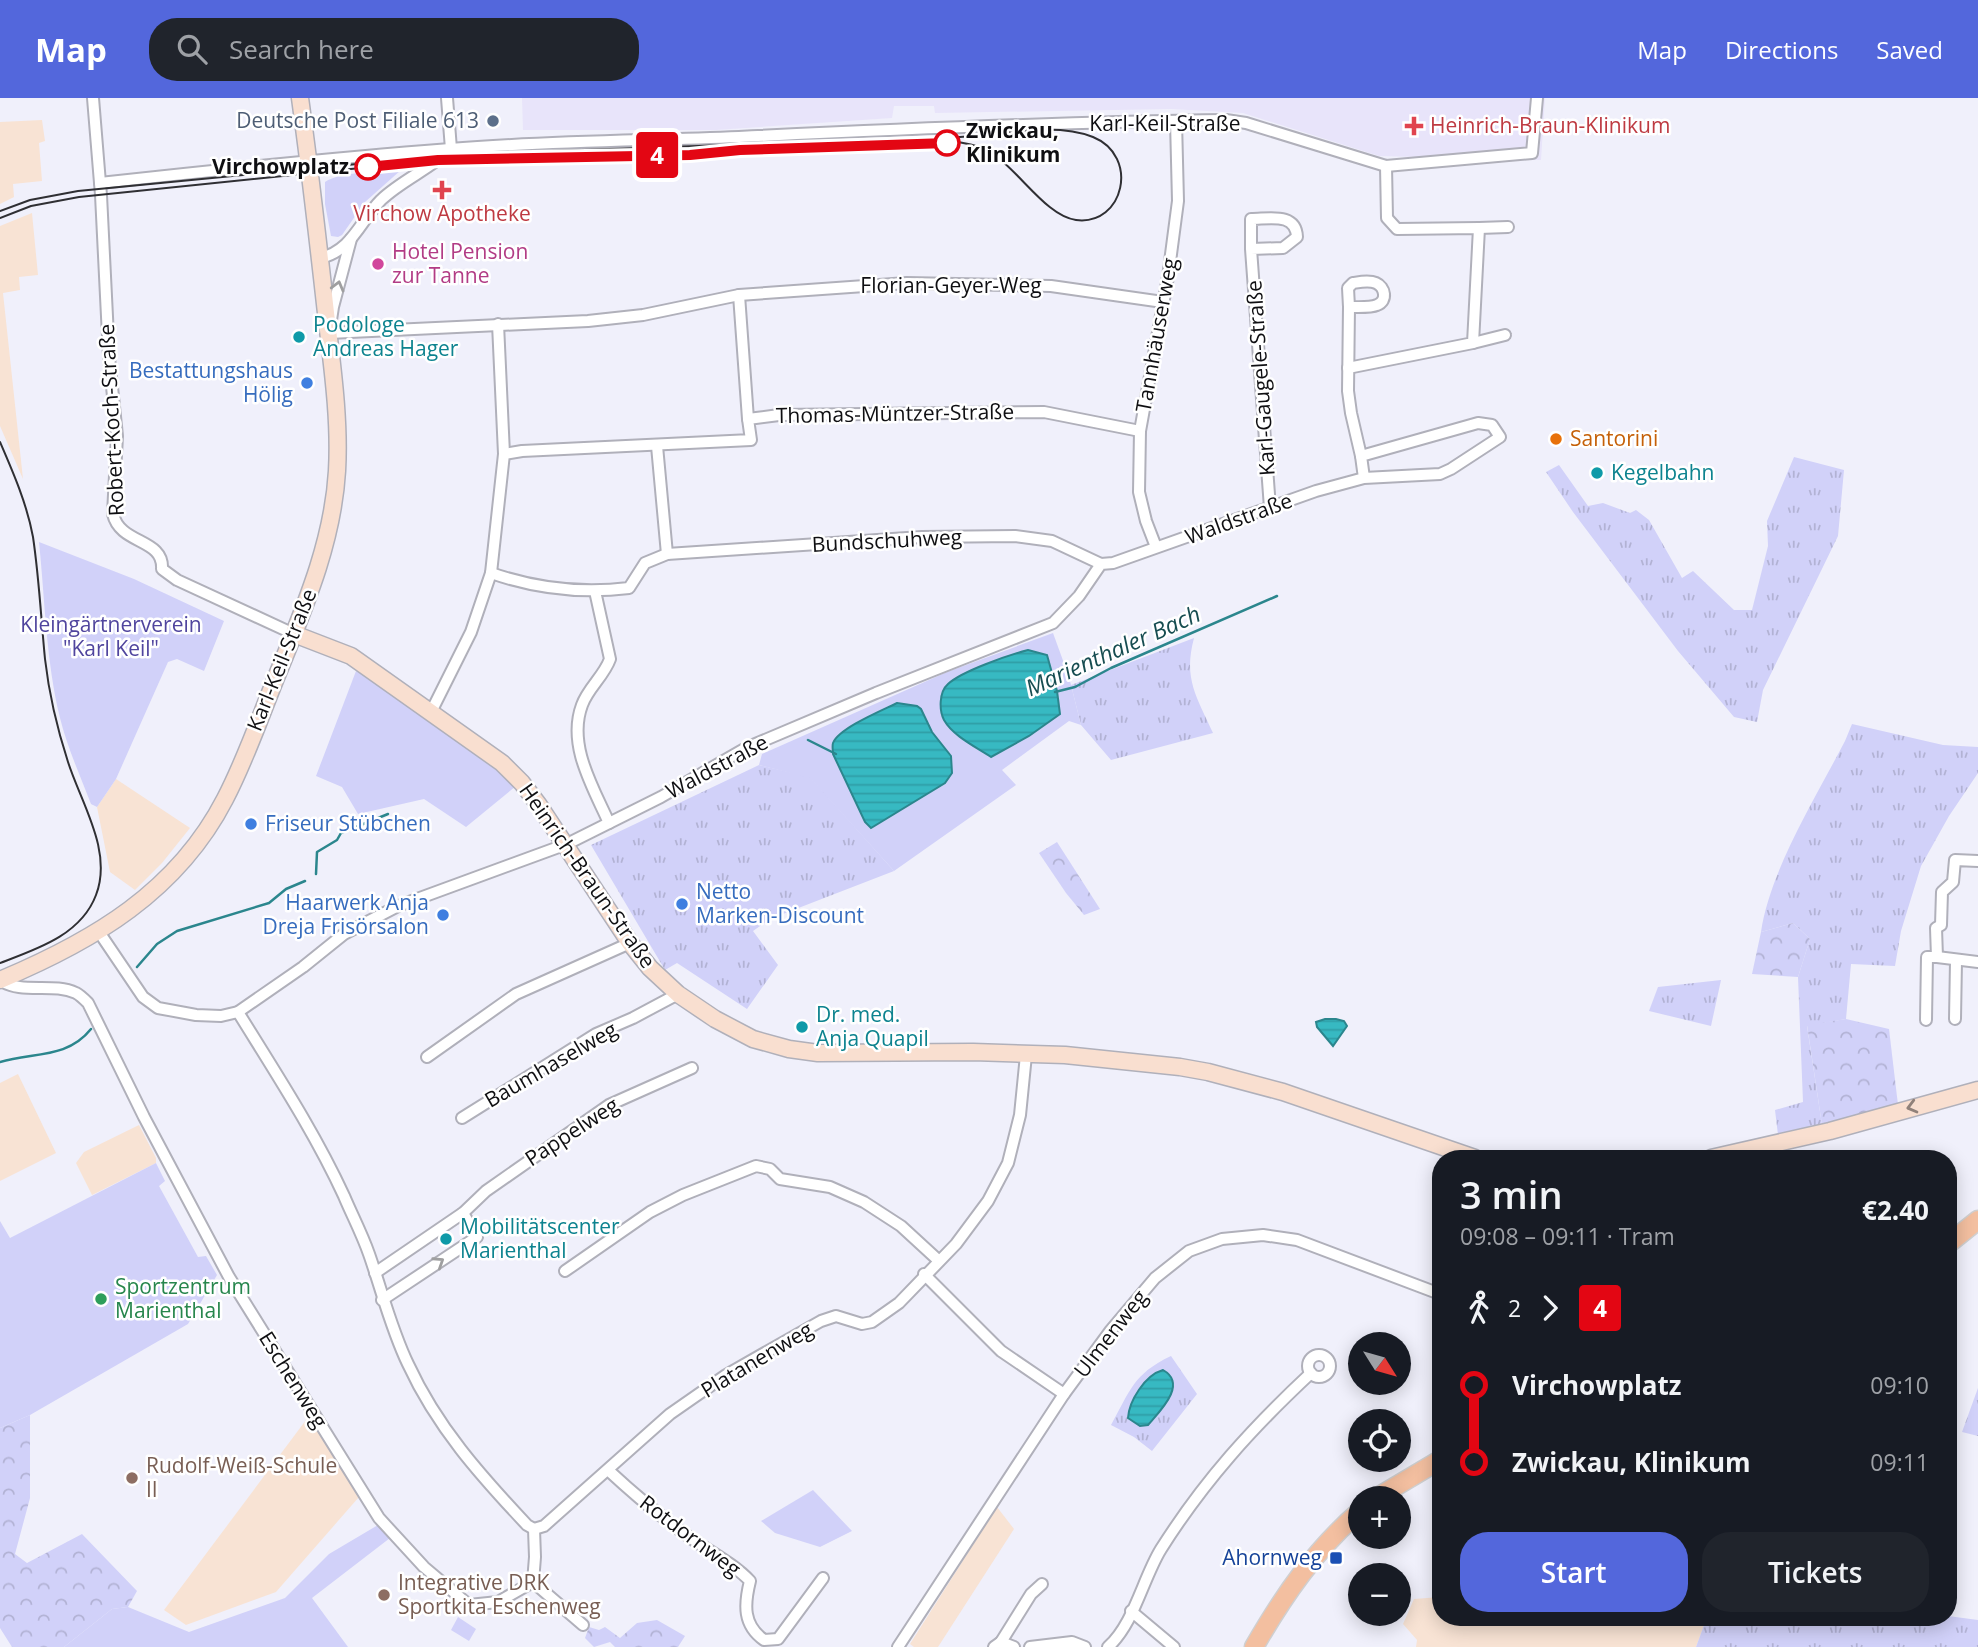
<!DOCTYPE html>
<meta charset="utf-8">
<style>
body{margin:0;font-family:"Open Sans",sans-serif;background:#20242c;color:#f1f3f6;height:100vh;display:flex;flex-direction:column;font-size:26px;white-space:nowrap}
*{box-sizing:border-box;margin:0}
p{font-size:23px;color:#9ea1a6}
.icon{flex:none;width:38px;height:38px;fill:none;stroke:currentColor;stroke-width:2;stroke-linecap:round;stroke-linejoin:round}
.map{position:relative;flex:1;overflow:hidden}
.sheet{position:absolute;left:1432px;top:1052px;width:525px;height:476px;display:flex;flex-direction:column;background:#171b24;border-radius:28px;box-shadow:0 4px 18px #0003}
.sheet>*{flex:none}
.badge{padding:0 14px;border-radius:5px;font-size:24px;line-height:46px}
.needle{width:46px;rotate:127deg}
.controls{position:absolute;left:1348px;top:1234px;display:grid;gap:14px}
.controls a{display:grid;place-items:center;width:63px;height:63px;border-radius:50%;background:#171b24;box-shadow:0 4px 18px #0003;font-size:35px}
.map>.badge{position:absolute;translate:-50% -50%;box-shadow:0 0 0 4px #fff}
.legs{display:flex;align-items:center;gap:10px;height:77px;padding:0 28px;font-size:23px}
.legs p{margin-inline-start:auto}
.headline{display:flex;align-items:center;justify-content:space-between;height:119px;padding:0 28px}
h1{font-size:38px;font-weight:600;line-height:52px}
.primary-button{display:flex;gap:14px;margin-top:auto;padding:14px 28px}
.primary-button a{flex:1;height:80px;border-radius:28px;background:#5367dc;color:#fff;font-size:28px;font-weight:600;line-height:80px;text-align:center}
.primary-button a+a{background:#20242c;color:#f1f3f6}
ul{padding:0 28px;list-style:none}
li{display:flex;align-items:center;gap:24px;height:77px;font-size:26px}
li i{display:grid;place-items:center;width:10px;height:100%;margin:0 9px;background:currentColor}
li i::after{content:'';width:18px;height:18px;margin:-9px;border:5px solid;border-radius:50%;background:#171b24}
li p{margin-inline-start:auto}
li:first-child i{background:linear-gradient(#0000 50%,currentColor 0)}
li:last-child i{background:linear-gradient(currentColor 50%,#0000 0)}
header{display:flex;align-items:center;gap:42px;box-sizing:border-box;height:98px;padding:0 35px;background:#5367dc;color:#fff}
header strong{font-size:33px}
nav{display:flex;gap:38px;margin-inline-start:auto;font-size:24px}
.search{width:490px;height:63px;background:#20242c;display:flex;align-items:center;gap:18px;box-sizing:border-box;padding:0 24px;border-radius:28px;color:#9ea1a6;font-size:26px}
.map>svg:first-child{display:block}
.industrial{fill:#f8e3d4}
.medical{fill:#e8e4fa}
.grass{fill:url(#grass-tufts)}
.forest{fill:url(#forest-crowns)}
.green{fill:#d1d1f9}
.water{fill:url(#water-rules);stroke:#2b868d;stroke-width:2}
.lines{fill:none;stroke-linecap:round;stroke-linejoin:round}
.stream{stroke:#2b868d;stroke-width:2.5}
.street-casing{stroke:#b0b0ba;stroke-width:14}
.secondary-casing{stroke:#b0b0ba;stroke-width:19}
.primary-casing{stroke:#cfcfd0;stroke-width:21}
.street{stroke:#fff;stroke-width:10}
.secondary{stroke:#f9dfd0;stroke-width:16}
.primary{stroke:#f3bfa0;stroke-width:18}
.tram{stroke:#2f2f33;stroke-width:2}
.oneway{stroke:#9f9fa0}
.oneway2{stroke:#90817a}
.line-1-casing{stroke:#fff;stroke-width:16}
.line-1{stroke:#e30613;stroke-width:10}
.service-dot{fill:#5c6f8a;stroke:#fff;stroke-width:2.5}
.health-dot{fill:#e0444e;stroke:#fff;stroke-width:2.5}
.stop-1-dot{fill:#fff;stroke:#e30613;stroke-width:3.5}
.hotel-dot{fill:#d1479c;stroke:#fff;stroke-width:2.5}
.culture-dot{fill:#0f9aa8;stroke:#fff;stroke-width:2.5}
.shop-dot{fill:#3f7fe0;stroke:#fff;stroke-width:2.5}
.food-dot{fill:#e8710a;stroke:#fff;stroke-width:2.5}
.leisure-dot{fill:#2e9e5b;stroke:#fff;stroke-width:2.5}
.education-dot{fill:#8d6e63;stroke:#fff;stroke-width:2.5}
.transit-dot{fill:#1a4fb4;stroke:#fff;stroke-width:2.5}
.labels{text-anchor:middle;stroke-width:5;stroke-linejoin:round;paint-order:stroke}
.service-label{font-size:21px;fill:#4e5e75;stroke:#fff;text-anchor:end}
.street-label{font-size:21px;fill:#0f0f12;stroke:#fff}
.health-label{font-size:21px;fill:#be3a42;stroke:#fff;text-anchor:start}
.stop-label{font-size:21px;font-weight:bold;fill:#0f0f12;stroke:#fff;text-anchor:start}
.hotel-label{font-size:21px;fill:#b23c85;stroke:#fff;text-anchor:start}
.culture-label{font-size:21px;fill:#0d838f;stroke:#fff;text-anchor:start}
.shop-label{font-size:21px;fill:#366cbe;stroke:#fff;text-anchor:end}
.food-label{font-size:21px;fill:#c56008;stroke:#fff;text-anchor:start}
.park-label{font-size:21px;fill:#50459e;stroke:#fff}
.leisure-label{font-size:21px;fill:#27864d;stroke:#fff;text-anchor:start}
.education-label{font-size:21px;fill:#785e54;stroke:#fff;text-anchor:start}
.transit-label{font-size:21px;fill:#164399;stroke:#fff;text-anchor:end}
.water-label{font-size:23px;font-style:italic;fill:#174d51;stroke:#fff}
</style>
<header>
<strong>Map</strong>
<div class="search"><svg class="icon" aria-label="search" viewBox="0 0 24 24"><circle cx="10" cy="10" r="6"/><path d="M15 15l6 6"/></svg>Search here</div>
<nav><a>Map</a><a>Directions</a><a>Saved</a></nav>
</header>
<div class="map">
<svg width="1978" height="1549" viewBox="0 0 1978 1549">
<defs>
<pattern id="grass-tufts" width="24" height="20" patternUnits="userSpaceOnUse" patternTransform="scale(1.75)"><rect width="24" height="20" fill="#d1d1f9"/><path d="M3 7l-1-3M5 7V3M7 7l1-3M15 17l-1-3M17 17v-4M19 17l1-3" fill="none" stroke="#b2b2d4"/></pattern>
<pattern id="forest-crowns" width="20" height="18" patternUnits="userSpaceOnUse" patternTransform="scale(1.75)"><rect width="20" height="18" fill="#d1d1f9"/><path d="M2 6a3 3 0 1 1 6 0M12 15a3 3 0 1 1 6 0" fill="none" stroke="#b2b2d4"/></pattern>
<pattern id="water-rules" width="6" height="5" patternUnits="userSpaceOnUse" patternTransform="scale(1.75)"><rect width="6" height="5" fill="#37b9c2"/><path d="M0 2.5h6" fill="none" stroke="#2f9ea6"/></pattern>
</defs>
<rect width="100%" height="100%" fill="#f0f0fb"/>
<g class="industrial">
<path d="M42,22L45,43L39,45L42,83L13,86L14,99L0,106V24Z"/>
<path d="M32,115L38,177L19,179L20,192L3,195L23,381L0,328V128Z"/>
<path d="M116,681L190,730L162,765L135,792L110,774L97,709Z"/>
<path d="M18,976L56,1055L0,1083V985Z"/>
<path d="M139,1027L156,1060V1065L92,1097L76,1065L84,1054Z"/>
<path d="M309,1318L359,1399L276,1494L186,1527L164,1512Z"/>
<path d="M997,1409L1014,1431L938,1549H914L910,1546Z"/>
<path d="M1440,1499V1519H1707L1696,1549H1416L1417,1542L1403,1526L1414,1501Z"/>
</g>
<path class="medical" d="M522,0H1545L1541,62L1379,58L1243,15L1171,11L935,15L934,8H894L892,20L716,32H523Z"/>
<g class="grass">
<path d="M1794,359L1844,372L1838,438L1763,592L1757,624L1734,619L1678,553L1573,414L1546,374L1559,367L1588,408L1603,405L1630,415L1636,412L1649,422L1682,480L1693,473L1734,512H1752L1768,448L1767,423Z"/>
<path d="M1194,540C1183,581 1197,599 1213,635L1111,662L1081,627L1071,587Z"/>
<path d="M1852,626L1943,647L1978,649V675L1949,718L1921,768L1901,833L1895,868L1851,866L1846,921L1807,928L1822,1027L1778,1037L1775,1012L1803,1004L1798,879L1810,841L1793,825L1761,834C1770,772 1816,699 1845,643Z"/>
<path d="M759,667L810,679L894,773L770,821L753,833L778,867L747,911L677,865L665,872L591,747Z"/>
<path d="M1721,882L1711,928L1649,913L1658,889Z"/>
<path d="M1171,1258L1197,1296L1152,1353L1134,1339L1111,1327C1130,1293 1133,1276 1171,1258Z"/>
<path d="M1978,1290V1338L1962,1334Z"/>
<path d="M1948,1518L1978,1522V1549H1696L1707,1519Z"/>
</g>
<g class="forest">
<path d="M1057,744L1100,811L1084,817L1066,795L1039,755Z"/>
<path d="M1793,825L1810,841L1798,879L1752,876L1761,834Z"/>
<path d="M1846,921L1889,931L1898,1007L1822,1027L1807,927Z"/>
<path d="M30,1317V1400L15,1456L27,1465L82,1436L137,1493L128,1509L112,1511L64,1549H12L0,1530V1330Z"/>
<path d="M657,1522L685,1538L678,1549H615L610,1544L594,1549L585,1540L589,1529L599,1532L605,1529L620,1540L637,1525Z"/>
</g>
<g class="green">
<path d="M401,72L365,104L342,137L338,139L331,138L325,106V84C341,73 381,74 401,72Z"/>
<path d="M39,444L134,481L224,523L204,573L177,561L168,564L116,681L97,709L91,706C80,677 67,649 60,620C46,563 45,502 39,444Z"/>
<path d="M1053,535L1069,579L1081,627L1069,623L1002,672L1016,687L894,773L810,680L759,667L762,656L947,574Z"/>
<path d="M356,573C413,605 467,645 516,688L466,729L424,701L358,716L342,689L316,678Z"/>
<path d="M156,1065L165,1083L159,1088L198,1159L206,1158L217,1177L188,1226L30,1317L0,1330V1123L10,1140Z"/>
<path d="M813,1392L852,1433L820,1449L775,1435L761,1423Z"/>
<path d="M378,1427L390,1440L312,1500L348,1549H64L112,1511L128,1509L189,1534L285,1500L329,1456Z"/>
<path d="M458,1519L476,1531L469,1543L451,1532Z"/>
</g>
<g class="water">
<path d="M1028,552L1047,557L1057,593L1060,616L1029,638L991,659C976,649 953,638 944,622C939,612 939,594 948,586C962,573 1009,557 1028,552Z"/>
<path d="M897,605L917,608L921,611L932,634L951,658L952,675L945,685L871,730L865,724L833,656C833,652 832,648 833,645C839,630 883,612 897,605Z"/>
<path d="M1325,921H1336L1344,923L1347,928L1333,948L1317,929L1316,924Z"/>
<path d="M1163,1272C1188,1286 1160,1313 1148,1327L1140,1328L1128,1320C1129,1303 1145,1277 1163,1272Z"/>
</g>
<g class="lines">
<g class="stream">
<path d="M1055,594L1075,589L1111,570L1277,498"/>
<path d="M808,642L836,656"/>
<path d="M316,776L317,754L337,742L341,735L388,716"/>
<path d="M137,869L157,846L177,833L269,805L286,791L305,783"/>
<path d="M0,964C33,954 67,961 91,931"/>
</g>
<defs>
<g id="street">
<path d="M93,0L101,97L109,259L117,338L113,416C120,447 164,440 162,471L177,482L294,536"/>
<path d="M447,0L451,51"/>
<path d="M100,85C217,72 333,60 450,51C546,43 643,43 739,39C901,31 1064,24 1226,22L1246,25L1386,68L1532,55L1537,0"/>
<path d="M1479,130L1508,129"/>
<path d="M351,141L333,209L329,235L588,223L643,217L739,197L907,185L1051,188L1163,204"/>
<path d="M1251,151L1283,150L1297,139C1296,114 1269,121 1251,121V151L1270,410"/>
<path d="M320,160C352,153 360,123 381,102C402,82 430,71 451,51"/>
<path d="M739,197L748,321"/>
<path d="M1349,209L1348,190L1353,185C1360,184 1369,182 1376,185C1385,189 1388,203 1377,207C1370,210 1357,209 1349,209L1348,293L1351,315L1361,358"/>
<path d="M1473,245L1505,237"/>
<path d="M1348,270L1473,245L1479,130L1397,131L1387,120L1386,68"/>
<path d="M657,348L667,456"/>
<path d="M504,356L522,353L751,342L748,321L779,317L1044,314L1140,333"/>
<path d="M1156,449L1146,423L1139,394L1140,333L1168,179L1178,103L1176,23"/>
<path d="M491,475C537,491 581,496 629,490L645,465L667,456L922,439L1015,438L1052,443L1101,466"/>
<path d="M595,493L610,561C604,578 588,590 582,607C567,647 593,689 609,725"/>
<path d="M431,614L471,534L491,475L504,356L498,226"/>
<path d="M99,834L143,899L158,910L196,917L221,918L238,914L303,869L344,836L398,808L567,746L661,699L746,650L876,595L1053,525L1079,498L1101,466L1113,465L1316,393L1364,380L1440,376L1451,371L1500,339L1492,327L1478,325L1361,358L1364,380"/>
<path d="M1937,859L1978,864"/>
<path d="M0,882C22,897 52,884 76,895C80,897 85,902 88,905L144,1019L229,1179L379,1420L424,1469L469,1507L498,1504L533,1484L535,1459L534,1431L527,1427C480,1377 437,1329 408,1266C391,1231 382,1193 369,1156C362,1136 352,1117 344,1098C314,1033 275,974 238,914"/>
<path d="M1955,921L1956,863"/>
<path d="M1926,922L1927,859H1937L1936,830L1941,827L1942,794L1953,784L1955,762L1978,763"/>
<path d="M427,959L516,896L630,845"/>
<path d="M462,1020L596,936L633,920L678,896"/>
<path d="M565,1173L650,1114L683,1097L756,1068L770,1071L780,1081L830,1089L864,1104L901,1128L938,1162"/>
<path d="M375,1175L463,1115L486,1093L609,1007L692,970"/>
<path d="M924,1176L1001,1253L1064,1296"/>
<path d="M382,1202L477,1139L463,1115"/>
<circle cx="1319" cy="1268" r="11"/>
<path d="M608,1372C635,1397 662,1420 692,1441C712,1455 734,1466 750,1483C744,1507 743,1527 764,1542L778,1541L823,1480"/>
<path d="M534,1431L544,1428L670,1316L726,1277L821,1223L836,1218L862,1226L872,1224L899,1205L956,1146L988,1103L1008,1065L1020,1017L1026,957"/>
<path d="M533,1484L583,1527"/>
<path d="M1131,1513L1174,1549"/>
<path d="M1001,1544L1031,1496L1042,1486"/>
<path d="M898,1549L1064,1296L1111,1232L1155,1180L1189,1153L1222,1141L1263,1137L1297,1142L1440,1196"/>
<path d="M994,1549L1001,1544L1014,1549"/>
<path d="M1030,1549L1072,1544L1085,1549"/>
<path d="M1108,1549C1134,1526 1143,1480 1161,1451C1204,1383 1252,1330 1311,1275"/>
</g>
<g id="secondary">
<path d="M294,536L351,558L502,665L522,685L538,706L630,845L650,870L678,896L715,921L753,941L789,951L818,955L973,954L1065,957L1180,969L1208,974L1283,994L1475,1060"/>
<path d="M0,882C93,843 177,794 225,701C247,659 262,613 280,570C306,506 333,442 337,373C340,321 332,267 326,215C318,143 310,72 300,0"/>
<path d="M1711,1060L1830,1033L1978,992"/>
</g>
<g id="primary">
<path d="M1948,1146L1978,1122"/>
<path d="M1376,1400L1440,1362"/>
<path d="M1254,1549C1284,1497 1315,1452 1360,1413"/>
</g>
</defs>
<use href="#street" class="street-casing"/>
<use href="#secondary" class="secondary-casing"/>
<use href="#primary" class="primary-casing"/>
<use href="#street" class="street"/>
<use href="#secondary" class="secondary"/>
<use href="#primary" class="primary"/>
<g class="tram">
<path d="M0,113L30,102L78,93L461,56L960,39C1001,37 1054,23 1093,39C1140,58 1124,128 1076,122C1044,118 1015,65 984,51C976,47 967,46 958,44L740,52L690,57L438,62L79,99L31,108L0,120"/>
<path d="M0,344C13,374 27,406 33,439C39,479 41,520 45,561C49,596 57,630 68,664C81,705 113,753 96,797C81,837 37,851 0,865"/>
</g>
</g>
<defs><path id="oneway-chevron" d="M-2-3.5L2.5 0L-2 3.5" fill="none" stroke-width="1.6" stroke-linecap="round" stroke-linejoin="round" transform="scale(1.75)"/></defs>
<g class="oneway">
<use href="#oneway-chevron" transform="translate(338 188) rotate(-75)"/>
<use href="#oneway-chevron" transform="translate(439 1164) rotate(-33)"/>
</g>
<use class="oneway2" href="#oneway-chevron" transform="translate(1912 1009) rotate(165)"/>
<g class="lines">
<defs>
<path id="line-1" d="M368,69L438,62L690,57L740,52L947,45"/>
</defs>
<use href="#line-1" class="line-1-casing"/>
<use href="#line-1" class="line-1"/>
</g>
<circle class="service-dot" cx="493" cy="23" r="7"/>
<g class="health-dot">
<path d="M1410.5 17.5h7v7h7v7h-7v7h-7v-7h-7v-7h7z"/>
<path d="M438.5 81.5h7v7h7v7h-7v7h-7v-7h-7v-7h7z"/>
</g>
<g class="stop-1-dot">
<circle cx="947" cy="45" r="12"/>
<circle cx="368" cy="69" r="12"/>
</g>
<circle class="hotel-dot" cx="378" cy="166" r="7"/>
<g class="culture-dot">
<circle cx="299" cy="239" r="7"/>
<circle cx="1597" cy="375" r="7"/>
<circle cx="802" cy="929" r="7"/>
<circle cx="446" cy="1141" r="7"/>
</g>
<g class="shop-dot">
<circle cx="307" cy="285" r="7"/>
<circle cx="251" cy="726" r="7"/>
<circle cx="682" cy="806" r="7"/>
<circle cx="443" cy="817" r="7"/>
</g>
<circle class="food-dot" cx="1556" cy="341" r="7"/>
<circle class="leisure-dot" cx="101" cy="1201" r="7"/>
<g class="education-dot">
<circle cx="132" cy="1380" r="7"/>
<circle cx="384" cy="1497" r="7"/>
</g>
<rect class="transit-dot" x="1329" y="1453" width="14" height="14" rx="3.5"/>
<g class="labels">
<g class="service-label">
<text x="479" y="30">Deutsche Post Filiale 613</text>
</g>
<g class="street-label">
<text x="1165" y="33">Karl-Keil-Straße</text>
<text x="951" y="195">Florian-Geyer-Weg</text>
<text transform="translate(1157 237) rotate(-80)" y="7">Tannhäuserweg</text>
<text transform="translate(1261 280) rotate(-94)" y="7">Karl-Gaugele-Straße</text>
<text transform="translate(895 316) rotate(-1)" y="7">Thomas-Müntzer-Straße</text>
<text transform="translate(112 322) rotate(-93)" y="7">Robert-Koch-Straße</text>
<text transform="translate(1239 421) rotate(-20)" y="7">Waldstraße</text>
<text transform="translate(887 443) rotate(-3)" y="7">Bundschuhweg</text>
<text transform="translate(282 562) rotate(-68)" y="7">Karl-Keil-Straße</text>
<text transform="translate(717 669) rotate(-28)" y="7">Waldstraße</text>
<text transform="translate(587 778) rotate(55)" y="7">Heinrich-Braun-Straße</text>
<text transform="translate(551 967) rotate(-30)" y="7">Baumhaselweg</text>
<text transform="translate(572 1034) rotate(-33)" y="7">Pappelweg</text>
<text transform="translate(1111 1236) rotate(-52)" y="7">Ulmenweg</text>
<text transform="translate(757 1262) rotate(-31)" y="7">Platanenweg</text>
<text transform="translate(293 1282) rotate(58)" y="7">Eschenweg</text>
<text transform="translate(690 1438) rotate(37)" y="7">Rotdornweg</text>
</g>
<g class="health-label">
<text x="1430" y="35">Heinrich-Braun-Klinikum</text>
<text x="442" y="123" text-anchor="middle">Virchow Apotheke</text>
</g>
<g class="stop-label">
<text x="966" y="40">Zwickau,<tspan x="966" dy="24">Klinikum</tspan></text>
<text x="349" y="76" text-anchor="end">Virchowplatz</text>
</g>
<g class="hotel-label">
<text x="392" y="161">Hotel Pension<tspan x="392" dy="24">zur Tanne</tspan></text>
</g>
<g class="culture-label">
<text x="313" y="234">Podologe<tspan x="313" dy="24">Andreas Hager</tspan></text>
<text x="1611" y="382">Kegelbahn</text>
<text x="816" y="924">Dr. med.<tspan x="816" dy="24">Anja Quapil</tspan></text>
<text x="460" y="1136">Mobilitätscenter<tspan x="460" dy="24">Marienthal</tspan></text>
</g>
<g class="shop-label">
<text x="293" y="280">Bestattungshaus<tspan x="293" dy="24">Hölig</tspan></text>
<text x="265" y="733" text-anchor="start">Friseur Stübchen</text>
<text x="696" y="801" text-anchor="start">Netto<tspan x="696" dy="24">Marken-Discount</tspan></text>
<text x="429" y="812">Haarwerk Anja<tspan x="429" dy="24">Dreja Frisörsalon</tspan></text>
</g>
<g class="food-label">
<text x="1570" y="348">Santorini</text>
</g>
<g class="park-label">
<text x="111" y="534">Kleingärtnerverein<tspan x="111" dy="24">"Karl Keil"</tspan></text>
</g>
<g class="leisure-label">
<text x="115" y="1196">Sportzentrum<tspan x="115" dy="24">Marienthal</tspan></text>
</g>
<g class="education-label">
<text x="146" y="1375">Rudolf-Weiß-Schule<tspan x="146" dy="24">II</tspan></text>
<text x="398" y="1492">Integrative DRK<tspan x="398" dy="24">Sportkita Eschenweg</tspan></text>
</g>
<g class="transit-label">
<text x="1322" y="1467">Ahornweg</text>
</g>
<g class="water-label">
<text transform="translate(1113 553) rotate(-24)" y="8">Marienthaler Bach</text>
</g>
</g>
</svg>
<div class="controls">
<a><svg class="needle" viewBox="-14 -14 28 28"><path d="M0-13l5 13h-10z" fill="#e53935"/><path d="M0 13l5-13h-10z" fill="#9ea1a6"/></svg></a>
<a><svg class="icon" aria-label="locate" viewBox="0 0 24 24"><circle cx="12" cy="12" r="6"/><path d="M12 2v4M12 18v4M2 12h4M18 12h4"/></svg></a>
<a>+</a>
<a>−</a>
</div>
<b class="badge" style="left:657px;top:57px;background:#e30613;color:#fff">4</b>
<section class="sheet">
<div class="headline"><div><h1>3 min</h1><p>09:08 – 09:11 · Tram</p></div><b>€2.40</b></div>
<div class="legs"><svg class="icon" aria-label="walk" viewBox="0 0 24 24"><circle cx="13" cy="4" r="2"/><path d="M13 8l-2 6 4 7M11 14l-3 7M7 12l3-4h3l4 4"/></svg>2<svg class="icon" aria-label="forward" viewBox="0 0 24 24"><path d="M9 5l7 7-7 7"/></svg><b class="badge" style="background:#e30613;color:#fff">4</b></div>
<ul>
<li><i style="color:#e30613"></i><b>Virchowplatz</b><p>09:10</p></li>
<li><i style="color:#e30613"></i><b>Zwickau, Klinikum</b><p>09:11</p></li>
</ul>
<div class="primary-button"><a>Start</a><a>Tickets</a></div>
</section>
</div>
